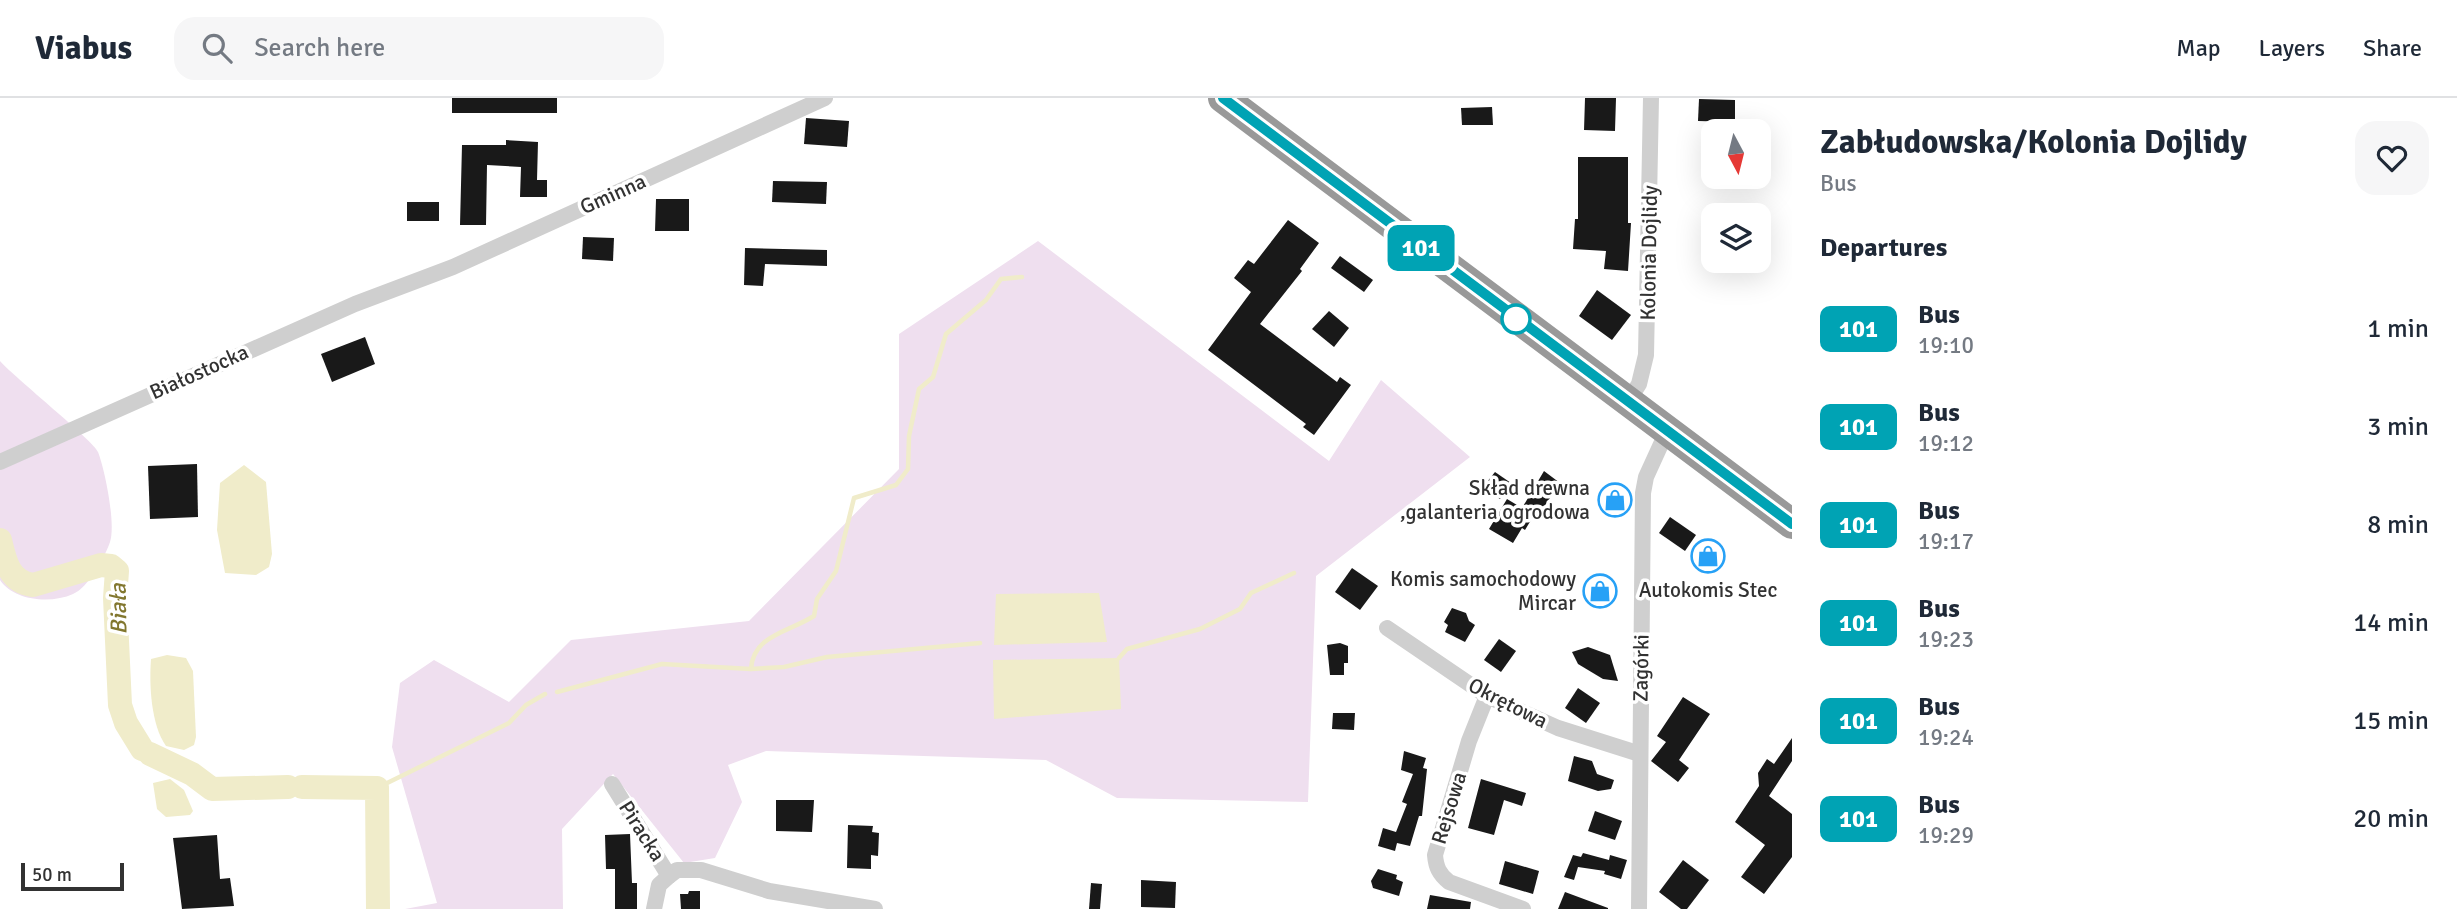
<!DOCTYPE html>
<meta charset="utf-8">
<style>
body{margin:0;font-family:Signika,sans-serif;background:#f6f6f7;color:#1f2937;height:100vh;display:flex;flex-direction:column;font-size:26px;white-space:nowrap}
*{box-sizing:border-box;margin:0}
p{font-size:23px;color:#747a83}
.icon{flex:none;width:38px;height:38px;fill:none;stroke:currentColor;stroke-width:2;stroke-linecap:round;stroke-linejoin:round}
.map{position:relative;flex:1;overflow:hidden}
.sheet{display:flex;flex-direction:column;background:#fff;width:665px}
.sheet>*{flex:none}
.badge{padding:0 14px;border-radius:10px;font-size:24px;line-height:46px}
.needle{width:46px;rotate:173deg}
.controls{position:absolute;left:1701px;top:21px;display:grid;gap:14px}
.controls a{display:grid;place-items:center;width:70px;height:70px;border-radius:14px;background:#fff;box-shadow:0 7px 28px #0002;font-size:35px}
.scale{position:absolute;left:21px;bottom:18px;width:103px;box-sizing:border-box;padding-left:7px;border:4px solid #323232;border-top:0;font-size:19px;line-height:24px;white-space:nowrap;color:#323232;-webkit-text-stroke:5px #fff;paint-order:stroke}
.map>.badge{position:absolute;translate:-50% -50%;box-shadow:0 0 0 4px #fff}
h2{padding:0 28px;font-size:26px;line-height:63px}
.round{display:grid;place-items:center;flex:none;width:74px;height:74px;border-radius:21px;background:#f6f6f7}
.summary{display:flex;align-items:center;justify-content:space-between;height:119px;padding:0 28px}
h1{font-size:33px;font-weight:700;line-height:52px}
ul{padding:0;list-style:none}
li{display:flex;align-items:center;gap:21px;height:98px;padding:0 28px}
li div{flex:1}
li b{display:block;font-size:26px}
li em{font-style:normal}
li .badge{min-width:77px;font-weight:700;text-align:center}
header{display:flex;align-items:center;gap:42px;box-sizing:border-box;height:98px;padding:0 35px;background:#fff;border-bottom:2px solid #e0e1e3}
header strong{font-size:33px}
nav{display:flex;gap:38px;margin-inline-start:auto;font-size:24px}
.search{width:490px;height:63px;background:#f6f6f7;display:flex;align-items:center;gap:18px;box-sizing:border-box;padding:0 24px;border-radius:21px;color:#747a83;font-size:26px}
main{display:flex;flex:1;min-height:0}
.map>svg:first-child{display:block}
.green{fill:#efdfef}
.water{fill:#f0ecca}
.lines{fill:none;stroke-linecap:round;stroke-linejoin:round}
.stream{stroke:#f0ecca;stroke-width:4.5}
.river{stroke:#f0ecca;stroke-width:24}
.building{fill:#191919}
.street{stroke:#cfcfcf;stroke-width:16}
.highway{stroke:#999;stroke-width:30}
.line-casing{stroke:#fff;stroke-width:16}
.line{stroke:#00a3b4;stroke-width:10}
.stop-dot{fill:#fff;stroke:#00a3b4;stroke-width:3.5}
.labels{text-anchor:middle;stroke-width:7;stroke-linejoin:round;paint-order:stroke}
.street-label{font-size:21px;fill:#323232;stroke:#fff}
.poi-label{font-size:21px;fill:#323232;stroke:#fff;text-anchor:end}
.water-label{font-size:23px;font-style:italic;fill:#82772f;stroke:#fff}
</style>
<header>
<strong>Viabus</strong>
<div class="search"><svg class="icon" aria-label="search" viewBox="0 0 24 24"><circle cx="10" cy="10" r="6"/><path d="M15 15l6 6"/></svg>Search here</div>
<nav><a>Map</a><a>Layers</a><a>Share</a></nav>
</header>
<main>
<div class="map">
<svg width="1792" height="811" viewBox="0 0 1792 811">
<rect width="100%" height="100%" fill="#fff"/>
<g class="green">
<path d="M1038,143L1329,363L1381,282L1470,359L1316,478L1308,704L1117,700L1046,662L766,653L728,667L742,704L715,760L684,765L613,676L562,731L563,811H405L437,805L392,649L400,585L434,562L509,604L571,542L749,523L899,371V236Z"/>
<path d="M0,263C15,280 95,344 98,354C105,372 116,426 110,444C105,459 88,490 73,496C51,506 14,503 0,482Z"/>
</g>
<g class="water">
<path d="M244,367L266,384L272,456L269,469L256,477L225,475L217,432L220,385Z"/>
<path d="M1099,495L1107,544L994,547L996,496Z"/>
<path d="M167,557L186,560L193,573L196,639L194,647L184,652L166,648C151,627 149,587 151,561Z"/>
<path d="M1119,560L1121,611L994,621L993,562Z"/>
<path d="M170,681L184,692L193,713L190,717L166,719L157,711L153,685Z"/>
</g>
<g class="lines">
<g class="stream">
<path d="M1119,560L1127,551L1200,531L1240,511L1251,495L1294,475"/>
<path d="M751,571C753,537 789,534 814,518L817,501L836,473L854,400L896,387L908,371L909,338L919,291L933,279L946,236L986,202L1001,181L1022,179"/>
<path d="M557,594L662,566L751,571L784,569L827,559L980,545"/>
<path d="M377,690L509,625L526,607L545,596"/>
</g>
<g class="river">
<path d="M0,442C5,463 9,484 33,487L101,467L111,468L117,473L115,500L120,607L126,625L142,651"/>
<path d="M150,656L192,676L212,691L288,689"/>
<path d="M302,689L377,690L378,811"/>
</g>
</g>
<g class="building">
<rect x="452" y="0" width="105" height="15"/>
<path d="M1585,0H1616L1615,33L1584,32Z"/>
<path d="M1699,1L1735,2V24L1698,23Z"/>
<path d="M1492,9L1493,27H1462L1461,10Z"/>
<path d="M806,20L849,23L847,49L804,46Z"/>
<path d="M506,42L538,44L537,82H547V99H520L521,69L487,67L486,127H460L462,47H506Z"/>
<path d="M1578,59H1628V125H1631L1628,173L1604,171L1606,153L1573,151L1575,121H1578Z"/>
<path d="M773,83L827,84L826,106L772,104Z"/>
<path d="M656,101H689V133H655Z"/>
<rect x="407" y="104" width="32" height="19"/>
<path d="M1288,122L1319,145L1300,171L1302,173L1260,226L1337,284L1340,279L1351,287L1314,337L1303,329L1306,326L1208,252L1251,194L1234,180L1248,162L1254,166Z"/>
<path d="M583,139L614,140L613,163L582,161Z"/>
<path d="M745,150L827,152V168L765,166L763,188L744,187Z"/>
<path d="M1340,158L1373,182L1364,194L1331,170Z"/>
<path d="M1597,192L1631,217L1612,242L1579,218Z"/>
<path d="M1329,213L1349,230L1334,249L1312,231Z"/>
<path d="M365,239L375,266L332,284L321,256Z"/>
<path d="M197,366L198,419L150,421L148,368Z"/>
<path d="M1544,373L1560,385L1544,409L1540,407L1525,432L1522,430L1513,445L1489,431L1507,401L1522,410Z"/>
<path d="M1495,374L1511,385L1500,401L1483,389Z"/>
<path d="M1670,419L1696,437L1685,453L1659,435Z"/>
<path d="M1352,470L1378,488L1360,512L1335,494Z"/>
<path d="M1452,510L1466,515L1469,523L1475,527L1465,544L1445,534L1448,527L1444,524Z"/>
<path d="M1499,541L1516,553L1501,574L1484,562Z"/>
<path d="M1340,545L1348,548V565H1344V577H1330L1327,547Z"/>
<path d="M1588,549L1610,557L1618,583L1603,581L1578,566L1572,554Z"/>
<path d="M1578,590L1600,605L1586,625L1565,610Z"/>
<path d="M1683,599L1710,616L1679,662L1689,670L1678,684L1651,663L1666,644L1657,638Z"/>
<path d="M1333,615H1355L1354,632L1332,631Z"/>
<path d="M1792,640V663L1769,698L1792,716V759L1764,796L1741,779L1765,747L1735,724L1759,688L1758,675L1767,661L1774,666Z"/>
<path d="M1404,653L1426,660L1423,670L1427,671L1422,718H1419L1410,748L1397,745L1395,753L1378,748L1383,730L1396,734L1407,706L1402,704L1413,676L1401,672Z"/>
<path d="M1574,658L1592,663L1597,676L1614,682L1611,691L1598,693L1568,683Z"/>
<path d="M1481,681L1526,695L1522,708L1504,702L1494,737L1468,730Z"/>
<path d="M776,702H814L812,734L776,733Z"/>
<path d="M1595,713L1622,723L1615,742L1588,733Z"/>
<path d="M848,727L873,728L872,734L879,735L878,758L871,757V771L847,770Z"/>
<path d="M630,736L632,785H637V811H615V771H606L605,737Z"/>
<path d="M217,737L220,781L230,780L234,808L182,811L173,740Z"/>
<path d="M1583,755L1609,762L1610,757L1627,762L1621,781L1604,776L1605,773L1578,769L1574,782L1564,779L1573,757L1581,759Z"/>
<path d="M1683,762L1709,782L1687,811H1681L1659,794Z"/>
<path d="M1505,763L1539,773L1533,796L1499,786Z"/>
<path d="M1378,771L1397,777L1396,781L1403,784L1399,798L1373,790L1371,783Z"/>
<path d="M1141,782L1176,784L1175,810L1141,809Z"/>
<path d="M1091,785L1102,786L1100,811H1089Z"/>
<path d="M689,793H700V811H681L680,796H688Z"/>
<path d="M1565,794L1608,810V811H1558Z"/>
<path d="M1430,797L1471,804L1470,811H1427Z"/>
</g>
<g class="lines">
<g class="street">
<path d="M1627,305L1639,286L1646,257L1651,0"/>
<path d="M0,364L355,206L453,169L825,0"/>
<path d="M1387,530L1487,598L1558,630L1640,656"/>
<path d="M1487,598L1469,643L1435,757C1436,769 1439,776 1449,784L1523,811"/>
<path d="M612,686L669,778L677,772H701L769,793L875,811"/>
<path d="M654,811L659,787L669,778"/>
<path d="M1639,811L1643,395L1646,379L1667,333"/>
</g>
<path class="highway" d="M1223,0L1792,426"/>
</g>
<g class="lines">
<defs>
<path id="line" d="M1223,0L1792,426"/>
</defs>
<use href="#line" class="line-casing"/>
<use href="#line" class="line"/>
</g>
<defs>
<symbol id="shop-ring" viewBox="-11 -11 22 22"><circle r="9.5" fill="#fff" stroke="#27a1f6" stroke-width="1.5"/><path d="M-5-2.5h2.3a2.7 3.5 0 0 1 5.4 0H5L5.5 6h-11ZM-1.5-2.5h3a1.5 2.3 0 0 0-3 0Z" fill="#27a1f6"/></symbol>
</defs>
<g fill-rule="evenodd">
<use href="#shop-ring" x="1596" y="383" width="38" height="38"/>
<use href="#shop-ring" x="1689" y="439" width="38" height="38"/>
<use href="#shop-ring" x="1581" y="474" width="38" height="38"/>
</g>
<circle class="stop-dot" cx="1516" cy="221" r="14"/>
<g class="labels">
<g class="street-label">
<text transform="translate(613 96) rotate(-24)" y="7">Gminna</text>
<text transform="translate(1649 155) rotate(-89)" y="7">Kolonia Dojlidy</text>
<text transform="translate(199 274) rotate(-24)" y="7">Białostocka</text>
<text transform="translate(1641 570) rotate(-89)" y="7">Zagórki</text>
<text transform="translate(1508 605) rotate(27)" y="7">Okrętowa</text>
<text transform="translate(1449 710) rotate(-73)" y="7">Rejsowa</text>
<text transform="translate(642 733) rotate(58)" y="7">Piracka</text>
</g>
<g class="poi-label">
<text x="1590" y="397">Skład drewna<tspan x="1590" dy="24">,galanteria ogrodowa</tspan></text>
<text x="1576" y="488">Komis samochodowy<tspan x="1576" dy="24">Mircar</tspan></text>
<text x="1708" y="499" text-anchor="middle">Autokomis Stec</text>
</g>
<g class="water-label">
<text transform="translate(118 511) rotate(-91)" y="8">Biała</text>
</g>
</g>
</svg>
<div class="controls">
<a><svg class="needle" viewBox="-14 -14 28 28"><path d="M0-13l5 13h-10z" fill="#e53935"/><path d="M0 13l5-13h-10z" fill="#747a83"/></svg></a>
<a><svg class="icon" aria-label="layers" viewBox="0 0 24 24"><path d="M12 4l9 5-9 5-9-5zM3 14l9 5 9-5"/></svg></a>
</div>
<div class="scale">50 m</div>
<b class="badge" style="left:1421px;top:150px;background:#00a3b4;color:#fff">101</b>
</div>
<section class="sheet">
<div class="summary"><div><h1>Zabłudowska/Kolonia Dojlidy</h1><p>Bus</p></div><a class="round"><svg class="icon" aria-label="heart" viewBox="0 0 24 24"><path d="M12 20l-8-8c-3-5 5-10 8-4 3-6 11-1 8 4z"/></svg></a></div>
<h2>Departures</h2>
<ul>
<li><span class="badge" style="background:#00a3b4;color:#fff">101</span><div><b>Bus</b><p>19:10</p></div><em>1 min</em></li>
<li><span class="badge" style="background:#00a3b4;color:#fff">101</span><div><b>Bus</b><p>19:12</p></div><em>3 min</em></li>
<li><span class="badge" style="background:#00a3b4;color:#fff">101</span><div><b>Bus</b><p>19:17</p></div><em>8 min</em></li>
<li><span class="badge" style="background:#00a3b4;color:#fff">101</span><div><b>Bus</b><p>19:23</p></div><em>14 min</em></li>
<li><span class="badge" style="background:#00a3b4;color:#fff">101</span><div><b>Bus</b><p>19:24</p></div><em>15 min</em></li>
<li><span class="badge" style="background:#00a3b4;color:#fff">101</span><div><b>Bus</b><p>19:29</p></div><em>20 min</em></li>
</ul>
</section>
</main>
